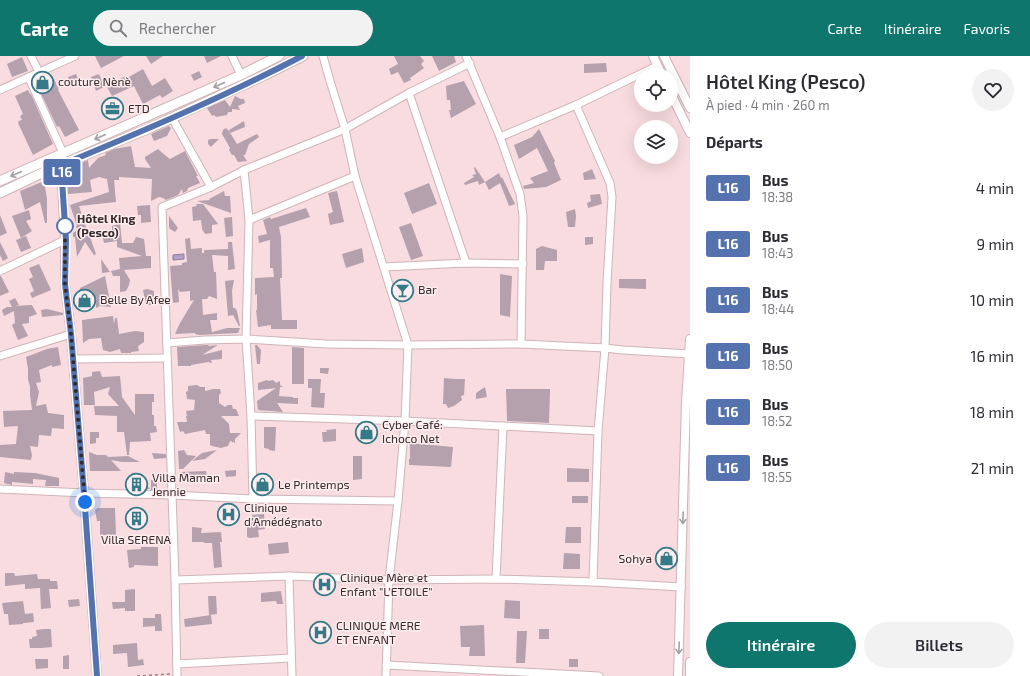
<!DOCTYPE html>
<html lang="fr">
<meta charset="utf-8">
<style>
body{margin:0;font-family:"Exo 2",sans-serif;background:#f2f2f3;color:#2b2b33;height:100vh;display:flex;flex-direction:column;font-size:15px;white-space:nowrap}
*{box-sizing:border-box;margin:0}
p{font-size:13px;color:#7c7c81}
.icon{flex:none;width:22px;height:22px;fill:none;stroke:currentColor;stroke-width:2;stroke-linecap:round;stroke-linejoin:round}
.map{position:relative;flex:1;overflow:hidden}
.drawer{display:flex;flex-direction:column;background:#fff;width:340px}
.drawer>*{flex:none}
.badge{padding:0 8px;border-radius:3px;font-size:14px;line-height:26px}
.tools{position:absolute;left:634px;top:12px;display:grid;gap:8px}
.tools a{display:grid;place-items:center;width:44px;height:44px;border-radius:50%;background:#fff;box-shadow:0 4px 16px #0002;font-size:20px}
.you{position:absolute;width:20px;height:20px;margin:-10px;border:3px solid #fff;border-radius:50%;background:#1a73e8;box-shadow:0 0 0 6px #1a73e833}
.map>.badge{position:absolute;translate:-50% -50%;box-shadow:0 0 0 2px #fff}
h2{padding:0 16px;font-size:15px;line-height:36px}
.round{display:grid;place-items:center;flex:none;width:42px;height:42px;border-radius:21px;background:#f2f2f3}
.headline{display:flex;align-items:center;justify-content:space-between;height:68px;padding:0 16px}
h1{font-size:19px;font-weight:600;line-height:30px}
.cta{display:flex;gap:8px;margin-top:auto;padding:8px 16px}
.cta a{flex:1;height:46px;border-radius:24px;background:#0f766e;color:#fff;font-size:16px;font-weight:600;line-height:46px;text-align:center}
.cta a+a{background:#f2f2f3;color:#2b2b33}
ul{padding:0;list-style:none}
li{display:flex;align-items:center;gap:12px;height:56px;padding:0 16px}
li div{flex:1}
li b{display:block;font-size:15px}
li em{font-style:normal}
li .badge{min-width:44px;font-weight:700;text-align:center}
header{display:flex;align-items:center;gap:24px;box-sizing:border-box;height:56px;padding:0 20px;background:#0f766e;color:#fff}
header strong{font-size:19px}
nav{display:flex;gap:22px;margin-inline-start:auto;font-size:14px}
.search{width:280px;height:36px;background:#f2f2f3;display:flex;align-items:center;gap:10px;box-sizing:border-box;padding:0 14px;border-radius:22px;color:#7c7c81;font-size:15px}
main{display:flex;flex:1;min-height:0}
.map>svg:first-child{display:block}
.water{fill:#b5a1cb;stroke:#8e7d9b}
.building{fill:#b5a0ae}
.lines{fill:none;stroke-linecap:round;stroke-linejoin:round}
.minor-casing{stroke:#cfb4b8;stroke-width:9}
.tertiary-casing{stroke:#cfb4b8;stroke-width:10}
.secondary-casing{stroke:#cfb4b8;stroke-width:11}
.path{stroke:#958284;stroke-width:1.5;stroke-dasharray:3 3;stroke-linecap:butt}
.minor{stroke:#fff;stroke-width:7}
.tertiary{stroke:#fff;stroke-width:8}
.secondary{stroke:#fff;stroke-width:9}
.oneway{stroke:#a49fa0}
.line-casing{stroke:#fff;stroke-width:9}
.line{stroke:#5472ae;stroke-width:6}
.walk{stroke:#342a2b;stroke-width:4;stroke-dasharray:0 7.2}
.stop-dot{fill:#fff;stroke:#5472ae;stroke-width:2}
.labels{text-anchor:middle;stroke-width:3;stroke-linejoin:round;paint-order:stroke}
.poi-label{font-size:12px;fill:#342a2b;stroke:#feecee;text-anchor:start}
.stop-label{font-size:12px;font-weight:bold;fill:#342a2b;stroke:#feecee;text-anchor:start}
</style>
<header>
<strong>Carte</strong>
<div class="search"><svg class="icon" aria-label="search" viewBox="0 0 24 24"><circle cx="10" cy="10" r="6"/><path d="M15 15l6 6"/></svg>Rechercher</div>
<nav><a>Carte</a><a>Itinéraire</a><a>Favoris</a></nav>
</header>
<main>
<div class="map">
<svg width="690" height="620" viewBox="0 0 690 620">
<rect width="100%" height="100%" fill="#f8dcdf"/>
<path class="water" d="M184,198V203L173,204V199Z"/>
<g class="building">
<path d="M95,0H124L101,12Z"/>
<path d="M146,0H163L151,8Z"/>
<path d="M204,0H221L207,7Z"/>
<path d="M394,0H420L424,5L421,8L424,12L410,22L411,24L404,27L398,16L391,19L389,13L398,8Z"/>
<path d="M432,0H454L456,6L439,15Z"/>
<path d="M22,1L28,15L12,21L7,8Z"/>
<path d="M606,7L607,16L584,17V8Z"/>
<path d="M143,13L152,30L165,22L173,35L162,42L160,39L143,48L134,30L112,40L106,29L126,20L127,22Z"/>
<path d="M199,15L202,21L194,25L191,19Z"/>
<path d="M76,18L79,25L71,29L68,21Z"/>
<path d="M99,18L104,31L96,35L91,21Z"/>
<path d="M52,20L56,27V28L59,34H58L79,74L65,81L59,70L57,71L39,33L43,31L41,27Z"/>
<path d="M464,25L476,48L451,62L449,54H451L450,44H447L446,30Z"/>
<path d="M28,34L30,38H31L53,88L33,99L18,67L19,66L18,65L22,64L20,60L23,58L15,40Z"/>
<path d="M235,40L241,43H244L245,47L238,50L240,54L232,53V56H228L227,59L216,61L214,59L212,60L207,52L225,44L230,51Z"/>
<path d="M244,65L245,71L230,77L229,74Z"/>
<path d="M169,70L171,72L167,80L154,85L151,78Z"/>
<path d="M226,72L229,75L237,88L257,78L259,81L249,88L245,99H243L247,105L238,106L234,99H232L229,94L230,92L222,78L223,74Z"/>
<path d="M539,73L555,105L554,107L561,124L546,131L524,133L523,130L534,127L530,122L548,115L537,92L519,103L514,89L532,81Z"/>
<path d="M211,83H219L211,91L208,88V84Z"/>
<path d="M131,90L135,111L151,112L145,103V101L158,93L166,100L170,103L185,95L198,120H196L200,127L188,132L187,135L183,137L182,133L178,139L166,144L163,142L159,141L151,145L152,123L119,121V124H114L116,146L79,150L86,171L87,178H89L96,198L94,199L85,186L77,201L75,181H73V177L77,174L76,170H77L70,149L109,136L107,123L99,121L90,124L92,136L68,138L67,113L88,104L89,112L98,102L106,99L105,97L114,93Z"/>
<path d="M475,111L485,126L479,129L478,125L465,129L464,127L474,121L472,119L476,118L474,112Z"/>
<path d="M592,113L596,123L584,124L583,117Z"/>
<path d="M499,117L501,122L502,121L515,148L509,150L500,127L489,134L485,126Z"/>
<path d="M44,125L47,143V167H45L40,146L25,154L20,135Z"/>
<path d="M429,127L437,148L412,158L404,137Z"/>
<path d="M224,135L225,140H230L231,157L197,145L210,144L209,143Z"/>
<path d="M337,135L344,166L330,169L328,158L333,156L328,137Z"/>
<path d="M600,138L602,148L588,152L587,147L591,145L590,139Z"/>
<path d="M196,148H203L218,168L212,169V177L205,178L202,173L201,164L193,165L192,151L197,150Z"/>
<path d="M150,149L151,166L141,167V159H138L137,150Z"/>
<path d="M306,152L310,161L279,171L281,181L282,222H280L282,264H297V273H271V269L258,271L256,254H257V238L255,239V222L274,221L273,212H270V184L259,187L258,180L267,178L263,164L270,161L271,163Z"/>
<path d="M575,153L576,160L575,171H568L566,156Z"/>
<path d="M29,154L31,163L26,165L32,175L21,182L12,160Z"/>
<path d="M0,159L7,177L0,180Z"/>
<path d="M169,160L178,172L175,176L170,173L169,171Z"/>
<path d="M232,161L233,180L226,181L224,162Z"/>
<path d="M120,167L122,187H133L136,181L144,183L146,200H151V212L124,214L130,224L129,229L126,235L120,236V220H113L111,215L120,213L119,202L142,200L117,191V185L104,187L102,178L112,176V170Z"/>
<path d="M411,167L423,200L411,204L399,171Z"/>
<path d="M26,180L31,192L21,196L16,184Z"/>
<path d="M585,181H593V188L585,189Z"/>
<path d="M190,182L191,193L202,192V197H204V194L228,193V186H232L235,213L228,214V200L212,199L214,216H216L217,243L209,240L207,243H202L203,259L217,257V264H210L212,276L227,272H240L238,277L199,279L195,278V277L175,278L180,267L194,244L190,245V235L180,236L178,233L179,246L173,247L170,210L182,209V207L187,206L185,183Z"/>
<path d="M0,186L8,202L3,205L0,199Z"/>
<path d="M542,190L557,194V205H545L544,214H536V193Z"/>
<path d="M362,192L364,206L346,212L342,198Z"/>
<path d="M101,203L110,216L102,217Z"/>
<path d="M39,208L51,234L32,242L30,237L34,235L29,223L33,221L29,212Z"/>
<path d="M500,218L512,220L510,261L500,259Z"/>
<path d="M0,220H1L9,236L0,240Z"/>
<path d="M105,220L111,251L100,250L96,252V244L87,252L81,251L80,232Z"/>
<path d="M619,223H646V233L619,232Z"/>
<path d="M234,224L232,235L233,252H235L237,255L240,270H239L233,259L228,260L225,225Z"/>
<path d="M147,233L154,235V249H145V244L143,234Z"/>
<path d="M15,242L19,249L15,250L32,249L37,258L29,261V267L22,268L28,280L18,284L12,269L15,267L14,255L4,260L2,254L7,251H12L9,245Z"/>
<path d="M47,253L63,257V259L42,261L41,254Z"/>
<path d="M113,260L114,268L115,262H117L119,278L135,275L144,276V286L138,290L139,295L131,296V297H121L120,293L110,296L103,294L101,282L89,283L83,287L82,264Z"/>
<path d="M205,289H208L209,290L218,289L202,299L222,294V303L211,304L212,307L208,306L191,309V310H178L177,291Z"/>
<path d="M255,289H257L261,294L260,308H257Z"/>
<path d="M58,291L61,309L52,311V309L39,314L41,326L36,327L39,336L36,350L46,348L48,357L64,359V373L52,372L51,380L39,379L38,391L30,390L32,399L31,404L0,401V389L16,388L18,370L4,371L3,355L32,354L30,339V330L28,324V313L26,301L47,293Z"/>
<path d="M292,291L304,292V328H292Z"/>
<path d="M320,312H329L328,318L320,317Z"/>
<path d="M100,315L102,321L120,320L122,341L135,359V338H154V346H152V359H154V370H156L157,376L150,377L151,385L130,386L129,399H127L124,376H117V360L95,359L94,350H119L108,338L110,331L94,336L95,349H84L83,322L92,320V316Z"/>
<path d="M444,322L455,323H465L464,339L461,340L462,344L454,350L448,352L446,348H443Z"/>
<path d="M308,323H321L320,337H325L324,352L311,351L312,332H308Z"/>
<path d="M267,324L268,325L273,324L276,327L280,325V329L283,331H280L279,340L293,341V342H298V348L277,347L283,356L258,354L257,345L276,332L258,334V327Z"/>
<path d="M197,329L200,331H205V335L213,333H220L221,337L219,339V347L225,351L228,349H232L233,353H236L239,360H221L229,368L230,377H241L235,383V387L230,385L228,390L221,392L212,390L210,389V378H206L205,374L185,378L183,375L180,376L177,366H187L186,360H187L186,355L194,354L195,344L187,343L186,336L188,335V330Z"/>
<path d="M485,331L487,341L476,343V337Z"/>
<path d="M506,333H550L549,367L507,365Z"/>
<path d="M264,371H276L275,395L269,394V393L264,392Z"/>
<path d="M336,373V385L323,386L322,376H327L326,374Z"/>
<rect x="361" y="373" width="10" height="6"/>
<path d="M90,376H99V382H96V387L90,388Z"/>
<path d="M410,387L453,391L451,411L409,409V403H410Z"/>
<path d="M184,394L187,399L196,400L183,413H179L178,395Z"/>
<path d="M217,394L205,403L192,405L202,397Z"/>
<path d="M89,396L97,399H106L108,401L128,400L140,406H122L111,404L121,415H90Z"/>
<path d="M152,397L166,398V402L154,403Z"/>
<path d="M353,400H362V423L353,424Z"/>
<path d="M567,412L589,413V426H567Z"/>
<path d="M236,414V420L226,421L225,415Z"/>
<path d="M206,415L207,424H181V416Z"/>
<path d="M5,416L14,418V416L35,417L59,422V430H45L46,424L33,423V428L12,426V429L4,427Z"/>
<path d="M141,423L150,433H132V424Z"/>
<path d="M151,424H157V433L151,434Z"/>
<rect x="572" y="440" width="16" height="7"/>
<path d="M98,452H115L116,479H100V465H97L95,454Z"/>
<path d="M132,454H138L139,457H141L142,468L130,469L129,459L132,458Z"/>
<path d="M224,454H230L232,463L225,464Z"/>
<path d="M264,458L265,473L258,474L259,481L250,482L247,481V465L252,464V459Z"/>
<path d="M192,471L202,472L201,477L221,476L222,486H220L222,511L214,512L212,487H204V486H192Z"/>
<path d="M566,471H581V487H565Z"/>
<path d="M288,486L289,497L269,499L268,488Z"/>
<path d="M141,491H158V510L134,509V511L129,512L127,494L141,493Z"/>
<path d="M564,497L580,498V513H563Z"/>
<path d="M5,517H14L15,520L37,518L38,523H50V525H57L58,533H49L51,552L41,553L40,532L25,533V528L5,530Z"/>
<path d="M135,533V555H125V552L113,553L112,546H125V534Z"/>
<path d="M281,535L283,548H277L276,545L261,546V537Z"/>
<path d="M208,540H216L217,558L209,559Z"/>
<path d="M79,543L80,550L69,551L68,544Z"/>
<path d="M505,544L520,545V563L504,562Z"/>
<path d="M23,545L25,558L33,557L34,566L23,567V568L9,569L8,558H4L2,547Z"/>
<path d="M155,558H161L162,575H155V570L143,571V562H155Z"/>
<path d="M211,559L212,568L185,571L184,563Z"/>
<path d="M484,569L485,600H469L470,591H461L460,570Z"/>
<path d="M45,573H51L52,591L42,592H30L29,583H32V581L37,580L36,574Z"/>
<rect x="539" y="573" width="10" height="10"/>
<path d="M517,575H527L525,607H516Z"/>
<path d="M137,587L138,604L143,603L144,609L128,611L127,597L113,598V589Z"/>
<path d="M69,599V613H63V600Z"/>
<path d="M35,603H48V612L36,613Z"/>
<rect x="569" y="603" width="9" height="8"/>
</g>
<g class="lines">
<defs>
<g id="minor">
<path d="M31,0L39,16"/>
<path d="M232,0L241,19"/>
<path d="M323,0L330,25L345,73L355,120L408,289L405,365L398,445L389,524L386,620"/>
<path d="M466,0L500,81L520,138L523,160L521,288"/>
<path d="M29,22L63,97"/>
<path d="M0,34L75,0"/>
<path d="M409,37L466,207"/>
<path d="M576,49L610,127L612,141L607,227L605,292L598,375L593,526"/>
<path d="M172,62L211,131"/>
<path d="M500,81L576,49L657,10"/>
<path d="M244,114L249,164L246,283L251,360L253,443"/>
<path d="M249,164L355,120"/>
<path d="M384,211L466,207L523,208"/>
<path d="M0,215L65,184"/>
<path d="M167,287L205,284L246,283L326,288L408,289L521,288L605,292L623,294L689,298"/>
<path d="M0,300L71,278"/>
<path d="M73,303L167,302"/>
<path d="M251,360L405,365L598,375"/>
<path d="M0,433L84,437L172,439L253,443L398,445"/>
<path d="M289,520L292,620"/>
<path d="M496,523L503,370"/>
<path d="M175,524L289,520L389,524L496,523L593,526L681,531"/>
<path d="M177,608L291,602"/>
<path d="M386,609L599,620"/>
<path d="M177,620L175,524L162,151L211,131L244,114L345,73L409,37L470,7"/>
</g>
<g id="tertiary">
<path d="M653,0L662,19"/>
<path d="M664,0L690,52"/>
<path d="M671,38L690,77"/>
<path d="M61,109L65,184V228L71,278L84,437L97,620"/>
<path d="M678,620L686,346L690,283"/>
<path d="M690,620V606"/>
</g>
<g id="secondary">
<path d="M0,125L241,19L279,0"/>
<path d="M0,137L44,116L150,72L267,18L303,0"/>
</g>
</defs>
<use href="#minor" class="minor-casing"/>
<use href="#tertiary" class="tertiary-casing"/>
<use href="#secondary" class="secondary-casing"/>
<path class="path" d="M137,620L171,618"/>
<use href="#minor" class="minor"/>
<use href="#tertiary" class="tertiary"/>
<use href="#secondary" class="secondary"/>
</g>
<defs><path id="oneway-shaft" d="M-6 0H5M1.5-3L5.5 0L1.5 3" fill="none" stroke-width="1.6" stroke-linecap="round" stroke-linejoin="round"/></defs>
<g class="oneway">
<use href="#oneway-shaft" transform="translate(219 29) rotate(156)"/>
<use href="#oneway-shaft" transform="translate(100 81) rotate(156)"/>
<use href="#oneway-shaft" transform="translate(16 118) rotate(156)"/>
<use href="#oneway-shaft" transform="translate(683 462) rotate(92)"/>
<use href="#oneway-shaft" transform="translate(679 592) rotate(92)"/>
</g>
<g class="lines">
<defs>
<path id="line" d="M97,620L84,437L71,278L65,228L66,184L61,109C143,75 224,41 302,0"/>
</defs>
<use href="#line" class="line-casing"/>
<use href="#line" class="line"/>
<path class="walk" d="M65,170V228L71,278L85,446"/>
</g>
<defs>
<symbol id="shop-ring" viewBox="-11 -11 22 22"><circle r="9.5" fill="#feecee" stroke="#357a88" stroke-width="1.5"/><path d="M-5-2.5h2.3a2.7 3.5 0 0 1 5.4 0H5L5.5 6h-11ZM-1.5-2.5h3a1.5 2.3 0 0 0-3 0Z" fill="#357a88"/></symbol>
<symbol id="office-ring" viewBox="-11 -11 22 22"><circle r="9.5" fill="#feecee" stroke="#357a88" stroke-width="1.5"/><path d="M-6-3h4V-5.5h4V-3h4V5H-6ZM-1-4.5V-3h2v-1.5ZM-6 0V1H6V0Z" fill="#357a88"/></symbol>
<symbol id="bar-ring" viewBox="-11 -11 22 22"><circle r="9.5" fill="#feecee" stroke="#357a88" stroke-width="1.5"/><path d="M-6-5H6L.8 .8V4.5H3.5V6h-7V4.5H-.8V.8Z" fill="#357a88"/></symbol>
<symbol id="building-ring" viewBox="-11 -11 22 22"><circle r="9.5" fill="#feecee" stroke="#357a88" stroke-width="1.5"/><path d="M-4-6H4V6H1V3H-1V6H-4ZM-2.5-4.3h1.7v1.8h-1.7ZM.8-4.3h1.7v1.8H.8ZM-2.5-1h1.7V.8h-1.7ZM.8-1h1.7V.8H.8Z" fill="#357a88"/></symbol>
<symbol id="hospital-ring" viewBox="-11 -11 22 22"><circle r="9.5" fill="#feecee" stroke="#357a88" stroke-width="1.5"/><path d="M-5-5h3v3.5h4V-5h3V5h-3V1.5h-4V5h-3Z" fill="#357a88"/></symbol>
</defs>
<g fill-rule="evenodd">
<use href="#shop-ring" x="30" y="14" width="25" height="25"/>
<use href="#office-ring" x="100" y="40" width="25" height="25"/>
<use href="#bar-ring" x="390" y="222" width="25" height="25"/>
<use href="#shop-ring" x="72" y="232" width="25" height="25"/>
<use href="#shop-ring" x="354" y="364" width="25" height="25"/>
<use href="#building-ring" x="124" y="416" width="25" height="25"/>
<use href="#shop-ring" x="250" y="416" width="25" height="25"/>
<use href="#hospital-ring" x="216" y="446" width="25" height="25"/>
<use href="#building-ring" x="124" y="450" width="25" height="25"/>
<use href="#shop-ring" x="654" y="490" width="25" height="25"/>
<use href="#hospital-ring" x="312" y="516" width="25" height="25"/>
<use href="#hospital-ring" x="308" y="564" width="25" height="25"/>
</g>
<circle class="stop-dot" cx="65" cy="170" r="8"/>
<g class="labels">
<g class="poi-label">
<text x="58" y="30">couture Nènè</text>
<text x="128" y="57">ETD</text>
<text x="418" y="238">Bar</text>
<text x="100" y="248">Belle By Afee</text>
<text x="382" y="373">Cyber Café:<tspan x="382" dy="14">Ichoco Net</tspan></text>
<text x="152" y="426">Villa Maman<tspan x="152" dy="14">Jennie</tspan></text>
<text x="278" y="433">Le Printemps</text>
<text x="244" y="456">Clinique<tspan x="244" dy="14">d'Amédégnato</tspan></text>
<text x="136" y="488" text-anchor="middle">Villa SERENA</text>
<text x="652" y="507" text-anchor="end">Sohya</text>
<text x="340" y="526">Clinique Mère et<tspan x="340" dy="14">Enfant "L'ETOILE"</tspan></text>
<text x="336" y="574">CLINIQUE MERE<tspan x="336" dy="14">ET ENFANT</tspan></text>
</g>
<g class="stop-label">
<text x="77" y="167">Hôtel King<tspan x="77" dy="14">(Pesco)</tspan></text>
</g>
</g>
</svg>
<div class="tools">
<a><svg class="icon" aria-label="locate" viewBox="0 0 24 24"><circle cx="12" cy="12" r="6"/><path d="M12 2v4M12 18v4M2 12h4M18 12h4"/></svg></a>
<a><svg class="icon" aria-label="layers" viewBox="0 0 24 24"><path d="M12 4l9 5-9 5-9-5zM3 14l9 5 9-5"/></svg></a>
</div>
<div class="you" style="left:85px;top:446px"></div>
<b class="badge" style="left:62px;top:116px;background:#5472ae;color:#fff">L16</b>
</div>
<section class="drawer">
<div class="headline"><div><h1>Hôtel King (Pesco)</h1><p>À pied · 4 min · 260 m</p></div><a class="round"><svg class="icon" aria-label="heart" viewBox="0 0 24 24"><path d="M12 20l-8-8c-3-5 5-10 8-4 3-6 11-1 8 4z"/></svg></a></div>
<h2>Départs</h2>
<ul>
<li><span class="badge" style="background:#5472ae;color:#fff">L16</span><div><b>Bus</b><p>18:38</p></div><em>4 min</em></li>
<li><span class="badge" style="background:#5472ae;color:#fff">L16</span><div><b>Bus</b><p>18:43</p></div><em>9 min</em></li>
<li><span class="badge" style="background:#5472ae;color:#fff">L16</span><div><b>Bus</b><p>18:44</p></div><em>10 min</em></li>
<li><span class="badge" style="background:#5472ae;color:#fff">L16</span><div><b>Bus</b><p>18:50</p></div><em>16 min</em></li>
<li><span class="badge" style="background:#5472ae;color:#fff">L16</span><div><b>Bus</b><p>18:52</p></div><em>18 min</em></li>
<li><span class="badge" style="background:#5472ae;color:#fff">L16</span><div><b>Bus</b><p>18:55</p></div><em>21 min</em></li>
</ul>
<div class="cta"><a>Itinéraire</a><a>Billets</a></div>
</section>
</main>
